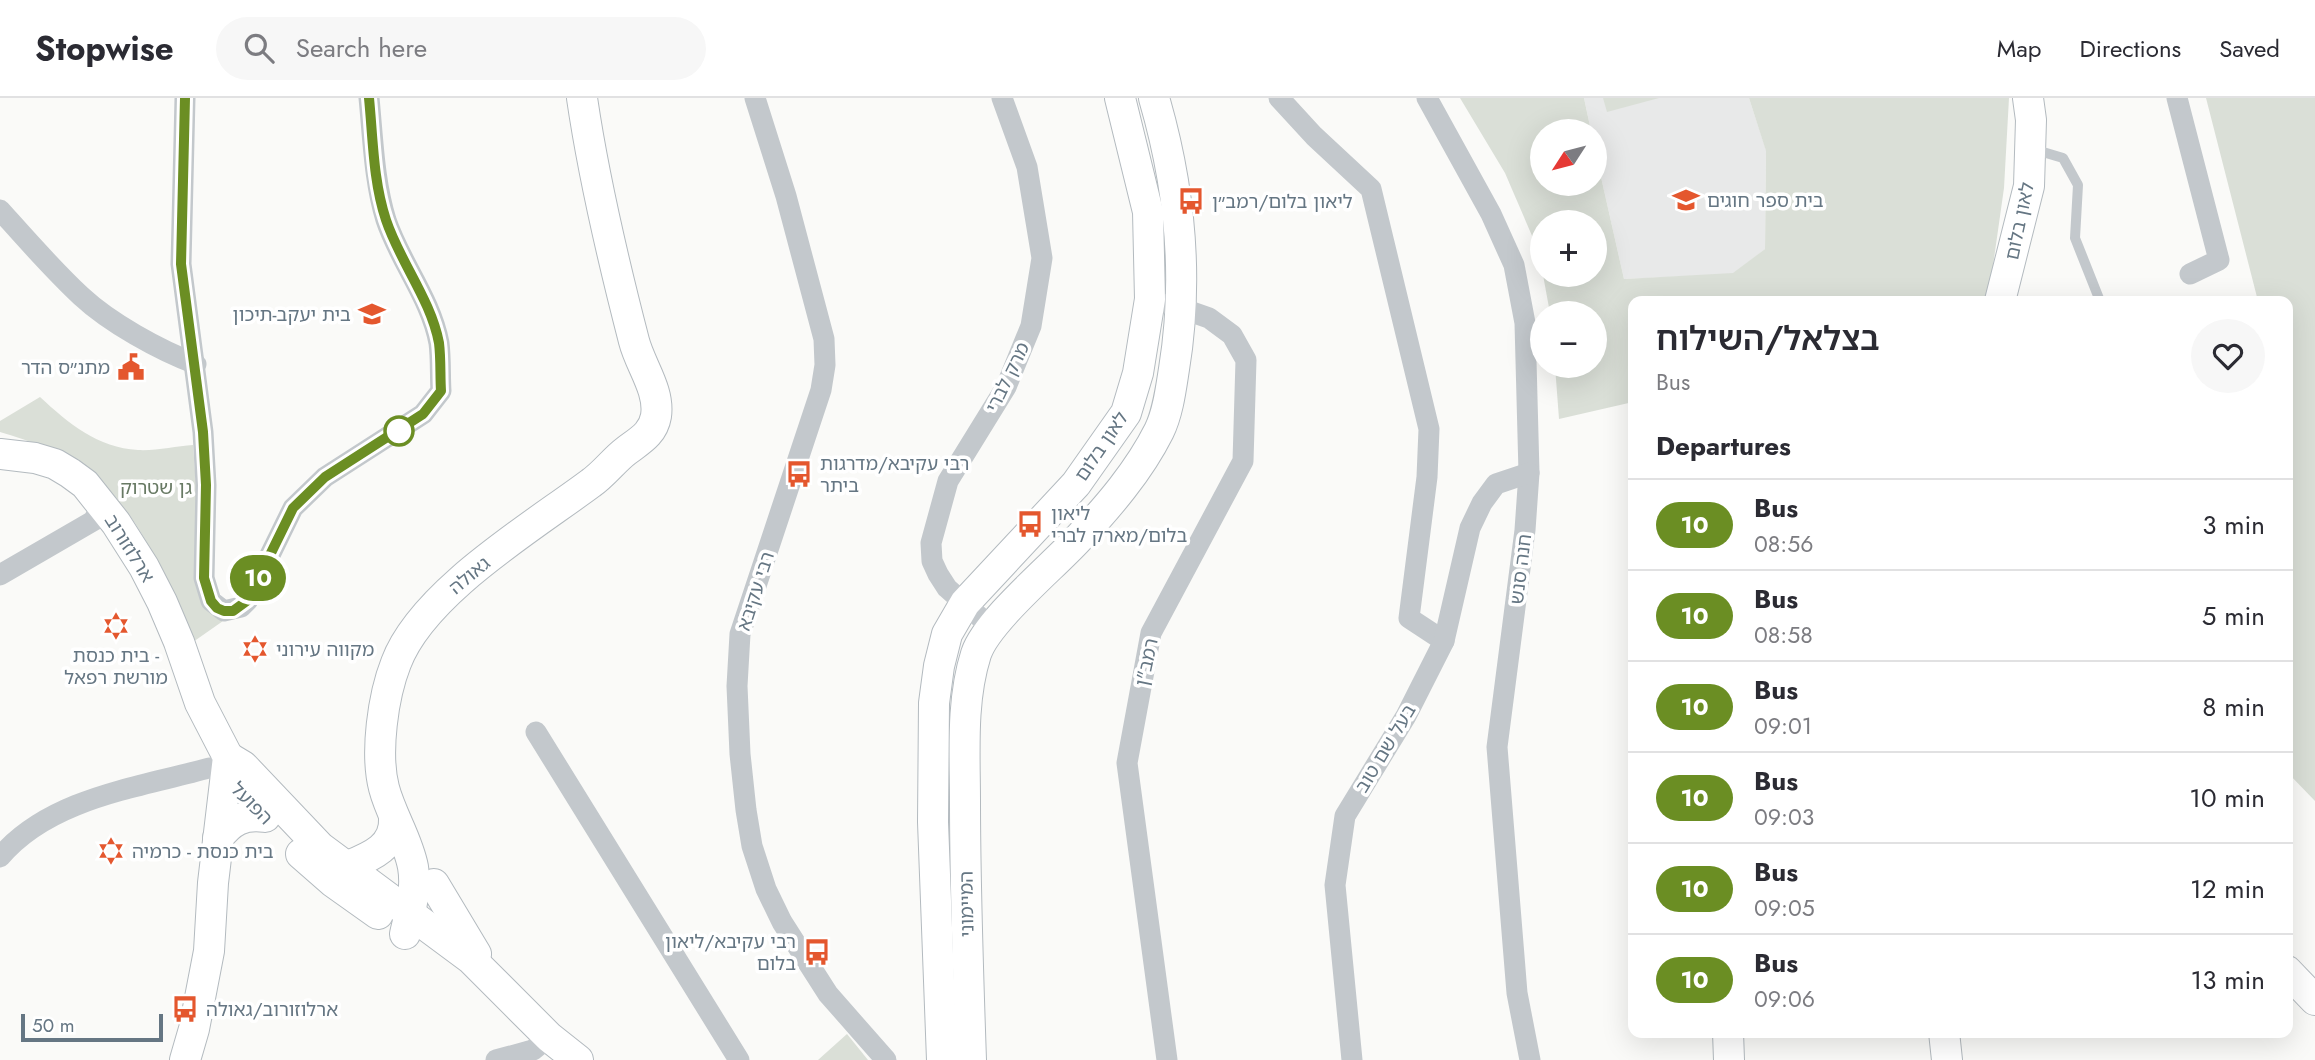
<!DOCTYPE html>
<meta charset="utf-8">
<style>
body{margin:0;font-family:Jost,"Noto Sans Hebrew",sans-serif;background:#f7f7f7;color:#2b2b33;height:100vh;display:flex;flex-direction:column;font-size:26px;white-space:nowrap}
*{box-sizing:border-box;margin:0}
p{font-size:23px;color:#7c7c81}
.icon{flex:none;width:38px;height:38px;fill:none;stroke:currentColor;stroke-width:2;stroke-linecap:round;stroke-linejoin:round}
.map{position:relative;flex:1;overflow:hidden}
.drawer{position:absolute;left:1628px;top:198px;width:665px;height:742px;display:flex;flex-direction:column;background:#fff;border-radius:14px;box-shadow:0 7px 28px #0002}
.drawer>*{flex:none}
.badge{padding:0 14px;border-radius:23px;font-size:24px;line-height:46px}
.needle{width:46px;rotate:234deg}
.tools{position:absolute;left:1530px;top:21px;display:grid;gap:14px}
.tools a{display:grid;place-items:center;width:77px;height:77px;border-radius:50%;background:#fff;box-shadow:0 7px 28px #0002;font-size:35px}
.scale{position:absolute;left:21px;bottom:18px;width:142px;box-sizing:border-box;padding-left:7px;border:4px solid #657683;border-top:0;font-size:19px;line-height:24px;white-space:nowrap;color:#657683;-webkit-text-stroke:5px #fff;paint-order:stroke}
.map>.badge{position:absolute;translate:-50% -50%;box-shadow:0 0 0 4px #fff}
h2{padding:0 28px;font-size:26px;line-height:63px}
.round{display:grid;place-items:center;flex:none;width:74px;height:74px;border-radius:37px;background:#f7f7f7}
.head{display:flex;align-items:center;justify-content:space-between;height:119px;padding:0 28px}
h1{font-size:33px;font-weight:600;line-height:52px}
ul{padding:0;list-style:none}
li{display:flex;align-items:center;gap:21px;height:91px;padding:0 28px;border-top:2px solid #e1e1e2}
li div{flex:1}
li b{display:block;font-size:26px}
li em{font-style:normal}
li .badge{min-width:77px;font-weight:700;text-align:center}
header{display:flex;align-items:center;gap:42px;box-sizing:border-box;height:98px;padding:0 35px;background:#fff;border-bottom:2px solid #e1e1e2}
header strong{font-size:33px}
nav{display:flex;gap:38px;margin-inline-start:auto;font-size:24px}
.search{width:490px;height:63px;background:#f7f7f7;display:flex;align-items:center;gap:18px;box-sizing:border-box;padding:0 24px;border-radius:38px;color:#7c7c81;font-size:26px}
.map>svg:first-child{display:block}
.built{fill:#e8e9e9}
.green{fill:#dadfd7}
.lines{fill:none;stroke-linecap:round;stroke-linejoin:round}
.secondary-casing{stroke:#b3babf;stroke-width:32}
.lane{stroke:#c3c8cc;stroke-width:10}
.street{stroke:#c3c8cc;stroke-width:21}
.secondary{stroke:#fff;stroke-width:30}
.line-casing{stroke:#fff;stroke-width:16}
.line{stroke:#6b8e23;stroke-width:10}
.stop-dot{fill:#fff;stroke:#6b8e23;stroke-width:3.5}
.labels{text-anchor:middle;stroke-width:7;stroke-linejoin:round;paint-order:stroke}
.poi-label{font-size:19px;fill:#657683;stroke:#fff;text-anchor:start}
.street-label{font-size:19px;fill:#657683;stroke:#fff}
.park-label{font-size:19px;fill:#687a64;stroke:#fff}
</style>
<header>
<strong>Stopwise</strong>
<div class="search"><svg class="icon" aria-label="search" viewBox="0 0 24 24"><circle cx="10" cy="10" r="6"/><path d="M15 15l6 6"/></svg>Search here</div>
<nav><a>Map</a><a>Directions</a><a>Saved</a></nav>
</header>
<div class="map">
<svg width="2315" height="962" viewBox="0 0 2315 962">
<rect width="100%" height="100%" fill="#fafaf8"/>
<path class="built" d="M1584,0H1749L1766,52L1765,151L1733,176L1624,181L1594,48V33H1591Z"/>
<g class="green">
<path d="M1460,0H1584L1591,33H1542V86H1594V48L1624,181L1733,175L1765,151L1766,53L1749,0H2009L2004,90L1988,203H1633V304L1559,321L1555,268H1594V215H1550L1543,177H1594V124H1542V169L1539,154L1505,75Z"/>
<path d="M1603,0H1659L1607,14Z"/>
<path d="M2206,0H2315V703L2287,674V203H2258Z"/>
<path d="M40,299C68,325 98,350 138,352C156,353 176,348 193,347L196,386L223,523L193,544C171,488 140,416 93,377C69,356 30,343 0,334V323Z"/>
<path d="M847,936L868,962H818Z"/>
</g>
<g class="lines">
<defs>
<g id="secondary">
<path d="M2000,203L2029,88L2031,22L2028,0"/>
<path d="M0,356L35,360L55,366L70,375L85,386L116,425L144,469L162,504L179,544L200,605L228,659L213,785L209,853L194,931L185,962"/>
<path d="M228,659L243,668L320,749L471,861L549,939L578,962"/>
<path d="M218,740C231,723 243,716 265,719"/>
<path d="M301,756L333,784L378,816"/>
<path d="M348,768C370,759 396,749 394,720"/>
<path d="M434,786L476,856"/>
<path d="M405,836C410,814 417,792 413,769C408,742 391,717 384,690C375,655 383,598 396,565C422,495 532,429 591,385C604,376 614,362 626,353C639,343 653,336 656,318C660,292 640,267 634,243C613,162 594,82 582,0"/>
<path d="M2287,873L2315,902"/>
<path d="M1728,934L1729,962"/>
<path d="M1944,934L1947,962"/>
<path d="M942,962L933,724L934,605L939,568L947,536L965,505L1076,386L1126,315L1138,275L1150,201L1148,114L1120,0"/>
<path d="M971,962C968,876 965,790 965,703C965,655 961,603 976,556C987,523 1051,470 1077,442C1108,409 1139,373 1159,333C1168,315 1171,290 1174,271C1189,179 1180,89 1154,0"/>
</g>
</defs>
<use href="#secondary" class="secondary-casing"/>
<path class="lane" d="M2033,51L2063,60L2078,87L2075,140L2100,203"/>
<g class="street">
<path d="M185,0L181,166L203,334L206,387L204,480L211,503L224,513L241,509L248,502L293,410L325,379L423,316L441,293C440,278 441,261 439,245C431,201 400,164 386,122C374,83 373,40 369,0"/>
<path d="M755,0L786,98L824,241L825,267L821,292L740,536L737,588L740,656L746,712L752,748L766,791L782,824L828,896L886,962"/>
<path d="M1279,0L1314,38L1371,91L1429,331L1427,379L1409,520L1444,543"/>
<path d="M1427,0L1491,116L1514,167L1525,225L1529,375L1525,432L1497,649L1517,895L1530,962"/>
<path d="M2177,0L2219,162L2190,176"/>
<path d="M0,112C26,141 52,171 81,198C110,225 159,252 196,266"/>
<path d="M0,477L93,423L99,413L101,405"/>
<path d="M991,529L947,490L938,476L932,463L931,445L948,383L1006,289L1031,228L1042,160L1027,69L1002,0"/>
<path d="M536,634L739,962"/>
<path d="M0,759C50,700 137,690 209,670"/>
<path d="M496,962L533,952L549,939"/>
<path d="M1167,962L1127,665L1151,535L1243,363L1246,262L1232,237L1209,220L1169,206"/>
<path d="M1352,962L1335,787L1345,718L1406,618L1444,543L1470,430L1482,405L1496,386L1529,375"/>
</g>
<use href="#secondary" class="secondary"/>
</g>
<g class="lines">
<defs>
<path id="line" d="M185,0L181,166L203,334L206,387L204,480L211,503L217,510L224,513H233L248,502L293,410L325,379L423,316L441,293C440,278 441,261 439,245C431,202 400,164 386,122C373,83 373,40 369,0"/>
</defs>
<use href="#line" class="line-casing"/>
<use href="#line" class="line"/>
</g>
<defs>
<symbol id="school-bare" viewBox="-9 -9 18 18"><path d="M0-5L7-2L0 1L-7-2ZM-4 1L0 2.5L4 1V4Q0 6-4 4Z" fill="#e4572e" stroke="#fff" stroke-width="2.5" paint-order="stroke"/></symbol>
<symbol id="bus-bare" viewBox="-9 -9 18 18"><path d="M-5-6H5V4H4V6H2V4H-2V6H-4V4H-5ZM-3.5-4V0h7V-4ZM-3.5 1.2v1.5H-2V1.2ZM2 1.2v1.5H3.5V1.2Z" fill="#e4572e" stroke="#fff" stroke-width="2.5" paint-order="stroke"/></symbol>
<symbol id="civic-bare" viewBox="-9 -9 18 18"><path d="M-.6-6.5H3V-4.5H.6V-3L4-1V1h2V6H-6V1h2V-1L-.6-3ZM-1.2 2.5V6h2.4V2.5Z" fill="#e4572e" stroke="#fff" stroke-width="2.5" paint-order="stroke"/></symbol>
<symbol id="synagogue-bare" viewBox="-9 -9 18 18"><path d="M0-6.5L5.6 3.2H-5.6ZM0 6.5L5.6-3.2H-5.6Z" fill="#e4572e" stroke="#fff" stroke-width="2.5" paint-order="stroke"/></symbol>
</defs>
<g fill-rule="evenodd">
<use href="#school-bare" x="1667" y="83" width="38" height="38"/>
<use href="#bus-bare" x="1172" y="84" width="38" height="38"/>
<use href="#school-bare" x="353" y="197" width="38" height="38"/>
<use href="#civic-bare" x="112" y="250" width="38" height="38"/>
<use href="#bus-bare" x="780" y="357" width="38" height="38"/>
<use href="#bus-bare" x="1011" y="407" width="38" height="38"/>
<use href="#synagogue-bare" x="97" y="509" width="38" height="38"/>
<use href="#synagogue-bare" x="236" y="532" width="38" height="38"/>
<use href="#synagogue-bare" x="92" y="734" width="38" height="38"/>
<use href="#bus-bare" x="798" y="835" width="38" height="38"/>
<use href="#bus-bare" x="166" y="892" width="38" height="38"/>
</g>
<circle class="stop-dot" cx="399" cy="333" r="14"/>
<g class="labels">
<g class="poi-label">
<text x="1707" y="109">בית ספר חוגים</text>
<text x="1212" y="110">ליאון בלום/רמב״ן</text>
<text x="351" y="223" text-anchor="end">בית יעקב-תיכון</text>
<text x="110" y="276" text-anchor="end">מתנ״ס הדר</text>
<text x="820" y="372">רבי עקיבא/מדרגות<tspan x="820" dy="22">ביתר</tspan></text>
<text x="1051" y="422">ליאון<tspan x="1051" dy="22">בלום/מארק לברי</tspan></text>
<text x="276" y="558">מקווה עירוני</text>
<text x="116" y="564" text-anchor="middle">בית כנסת -<tspan x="116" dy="22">מורשת רפאל</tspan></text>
<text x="132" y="760">בית כנסת - כרמיה</text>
<text x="796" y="850" text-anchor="end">רבי עקיבא/ליאון<tspan x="796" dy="22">בלום</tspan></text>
<text x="206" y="918">ארלוזורוב/גאולה</text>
</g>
<g class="street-label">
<text transform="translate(2019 123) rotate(-78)" y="7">לאון בלום</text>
<text transform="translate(1007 279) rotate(-64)" y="7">מרק לברי</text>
<text transform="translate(1101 348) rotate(-56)" y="7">לאון בלום</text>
<text transform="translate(130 450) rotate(58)" y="7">ארלוזורוב</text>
<text transform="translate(1520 471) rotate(-83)" y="7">חנה סנש</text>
<text transform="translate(469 477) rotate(-40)" y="7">גאולה</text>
<text transform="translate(755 493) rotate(-72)" y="7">רבי עקיבא</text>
<text transform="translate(1146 564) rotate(-78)" y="7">רמב"ן</text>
<text transform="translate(1385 650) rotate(-59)" y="7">בעל שם טוב</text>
<text transform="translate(252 705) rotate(46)" y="7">הפועל</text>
<text transform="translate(966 806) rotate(-91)" y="7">המיימוני</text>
</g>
<g class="park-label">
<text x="156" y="396">גן שטרוק</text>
</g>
</g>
</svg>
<div class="tools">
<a><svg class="needle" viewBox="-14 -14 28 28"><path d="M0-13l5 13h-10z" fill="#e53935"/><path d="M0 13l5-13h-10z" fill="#7c7c81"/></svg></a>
<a>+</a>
<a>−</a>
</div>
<div class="scale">50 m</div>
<b class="badge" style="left:258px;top:480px;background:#6b8e23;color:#fff">10</b>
<section class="drawer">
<div class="head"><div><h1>בצלאל/השילוח</h1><p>Bus</p></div><a class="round"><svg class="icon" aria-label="heart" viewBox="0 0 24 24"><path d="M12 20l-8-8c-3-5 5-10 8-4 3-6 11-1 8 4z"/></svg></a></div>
<h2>Departures</h2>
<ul>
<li><span class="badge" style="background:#6b8e23;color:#fff">10</span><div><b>Bus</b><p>08:56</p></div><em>3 min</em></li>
<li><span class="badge" style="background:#6b8e23;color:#fff">10</span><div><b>Bus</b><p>08:58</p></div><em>5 min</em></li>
<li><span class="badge" style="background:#6b8e23;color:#fff">10</span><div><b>Bus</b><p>09:01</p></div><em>8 min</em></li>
<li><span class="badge" style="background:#6b8e23;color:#fff">10</span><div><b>Bus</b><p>09:03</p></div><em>10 min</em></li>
<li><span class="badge" style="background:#6b8e23;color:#fff">10</span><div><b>Bus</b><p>09:05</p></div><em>12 min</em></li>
<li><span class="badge" style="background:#6b8e23;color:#fff">10</span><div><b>Bus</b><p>09:06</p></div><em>13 min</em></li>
</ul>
</section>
</div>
